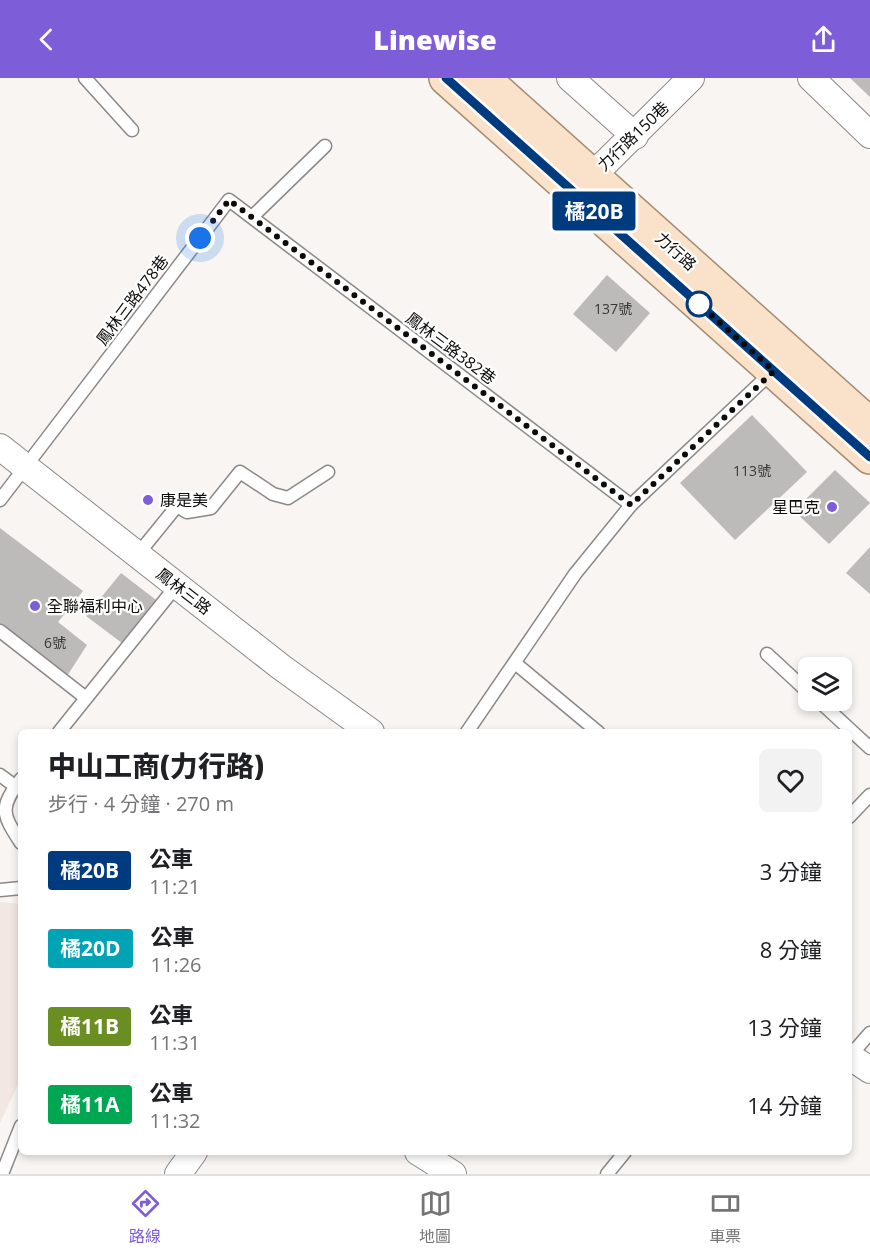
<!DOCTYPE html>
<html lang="zh-TW">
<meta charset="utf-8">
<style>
body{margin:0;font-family:"Open Sans","Noto Sans TC",sans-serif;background:#f2f2f2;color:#202124;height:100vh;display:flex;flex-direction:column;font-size:22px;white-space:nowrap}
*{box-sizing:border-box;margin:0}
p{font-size:20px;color:#757577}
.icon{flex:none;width:33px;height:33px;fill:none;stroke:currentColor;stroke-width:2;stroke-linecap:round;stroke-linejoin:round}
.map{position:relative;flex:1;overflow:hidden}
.sheet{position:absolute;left:18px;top:651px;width:834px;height:426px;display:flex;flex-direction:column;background:#fff;border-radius:9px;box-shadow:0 3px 9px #0003}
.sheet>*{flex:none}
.badge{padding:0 12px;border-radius:4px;font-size:21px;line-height:39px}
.buttons{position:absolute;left:798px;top:579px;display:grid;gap:12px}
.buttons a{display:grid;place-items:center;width:54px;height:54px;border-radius:9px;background:#fff;box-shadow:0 3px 9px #0003;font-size:30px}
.you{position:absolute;width:30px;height:30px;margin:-15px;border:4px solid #fff;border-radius:50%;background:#1a73e8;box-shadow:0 0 0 9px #1a73e833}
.map>.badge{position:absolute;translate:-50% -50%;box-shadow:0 0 0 3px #fff}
.round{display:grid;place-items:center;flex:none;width:63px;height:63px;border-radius:9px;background:#f2f2f2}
.head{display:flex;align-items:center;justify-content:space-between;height:102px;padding:0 30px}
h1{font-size:28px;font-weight:800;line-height:45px}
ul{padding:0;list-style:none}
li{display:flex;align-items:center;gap:18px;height:78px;padding:0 30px}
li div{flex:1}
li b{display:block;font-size:22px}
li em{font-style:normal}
li .badge{min-width:66px;font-weight:700;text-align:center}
header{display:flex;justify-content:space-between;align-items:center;height:78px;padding:0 30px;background:#7e5dd8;color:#fff;font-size:27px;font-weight:800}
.tabs{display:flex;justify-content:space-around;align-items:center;height:84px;border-top:2px solid #e0e0e0;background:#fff;font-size:16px;color:#757577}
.tabs a{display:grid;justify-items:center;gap:3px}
.tabs .selected{color:#7e5dd8}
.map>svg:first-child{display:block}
.built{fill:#f2e7e2}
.building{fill:#bdbaba}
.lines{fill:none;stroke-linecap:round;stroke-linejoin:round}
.service-casing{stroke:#8b8887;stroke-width:15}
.minor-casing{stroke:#8b8887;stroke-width:28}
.primary-casing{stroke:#a48b70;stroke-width:36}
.service{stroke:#fff;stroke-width:12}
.minor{stroke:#fff;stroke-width:26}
.primary{stroke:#fae2ca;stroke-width:33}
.line-casing{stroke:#fff;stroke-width:14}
.line{stroke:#003b80;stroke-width:9}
.walk{stroke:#0d0c0b;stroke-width:6;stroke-dasharray:0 10.8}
.stop-dot{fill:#fff;stroke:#003b80;stroke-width:3}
.poi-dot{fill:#7e5dd8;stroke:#fff;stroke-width:2}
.labels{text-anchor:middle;stroke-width:4.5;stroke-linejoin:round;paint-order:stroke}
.number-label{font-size:14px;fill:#393837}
.street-label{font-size:16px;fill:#0d0c0b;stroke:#fff}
.poi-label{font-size:16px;fill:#0d0c0b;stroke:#fff;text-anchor:start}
</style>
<header><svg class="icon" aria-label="back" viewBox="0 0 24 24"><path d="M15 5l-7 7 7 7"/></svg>Linewise<svg class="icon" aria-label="share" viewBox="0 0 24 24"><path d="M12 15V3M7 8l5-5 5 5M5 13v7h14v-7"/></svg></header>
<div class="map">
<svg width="870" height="1096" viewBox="0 0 870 1096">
<rect width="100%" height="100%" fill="#f8f5f3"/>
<path class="built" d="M0,824L21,826V1000L0,1045Z"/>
<g class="building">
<path d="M850,0H870V19Z"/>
<path d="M607,197L650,235L616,274L573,236Z"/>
<path d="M752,337L807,394L735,462L680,405Z"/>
<path d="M835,392L870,425L829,466L794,433Z"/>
<path d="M0,450L83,513L58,544L87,567L67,598L0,547Z"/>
<path d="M870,469V516L846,495Z"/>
<path d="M121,495L160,525L126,568L86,538Z"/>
</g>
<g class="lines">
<defs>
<g id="service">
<path d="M85,0L132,52"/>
<path d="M252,139L325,68"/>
<path d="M0,422L229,122L631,427"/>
<path d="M138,476L177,428L187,434L211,430L240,394L273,416L288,420L328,394"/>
<path d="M0,553L86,620"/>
<path d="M767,576L808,614"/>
<path d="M515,585L598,654"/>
<path d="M818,622L870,670"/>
<path d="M59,654L177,507"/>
<path d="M467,654L575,496L631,427L773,293"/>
<path d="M0,697L15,708"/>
<path d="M21,701C0,729 1,735 21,765"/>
<path d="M849,739L870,717"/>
<path d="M0,812L21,810"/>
<path d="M850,978L870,955"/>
<path d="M2,1096L21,1048"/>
<path d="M607,1096L625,1074"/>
</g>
<g id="minor">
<path d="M570,0L635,58"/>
<path d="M811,0L870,57"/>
<path d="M580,110L691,0"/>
<path d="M0,369L281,589L371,654"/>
<path d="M849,978L870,992"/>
<path d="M418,1074L453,1096"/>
<path d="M178,1096L194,1074"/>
</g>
<g id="primary">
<path d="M446,0L870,379"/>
<path d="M483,0L870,347"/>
</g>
</defs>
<use href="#service" class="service-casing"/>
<use href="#minor" class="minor-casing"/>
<use href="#primary" class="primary-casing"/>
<use href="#service" class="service"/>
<use href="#minor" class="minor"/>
<use href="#primary" class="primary"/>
</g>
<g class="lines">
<defs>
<path id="line" d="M446,0L870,379"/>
</defs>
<use href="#line" class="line-casing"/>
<use href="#line" class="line"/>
<path class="walk" d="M200,160L229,122L631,427L774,293L699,226"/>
</g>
<circle class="stop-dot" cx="699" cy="226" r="12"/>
<g class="poi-dot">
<circle cx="148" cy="422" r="6"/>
<circle cx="832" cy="429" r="6"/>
<circle cx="35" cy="528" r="6"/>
</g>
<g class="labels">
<g class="number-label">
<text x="613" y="236">137號</text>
<text x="752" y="398">113號</text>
<text x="55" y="570">6號</text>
</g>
<g class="street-label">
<text transform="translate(633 58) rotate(-44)" y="6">力行路150巷</text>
<text transform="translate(676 173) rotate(42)" y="6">力行路</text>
<text transform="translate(132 222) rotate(-53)" y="6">鳳林三路478巷</text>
<text transform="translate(451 270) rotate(37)" y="6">鳳林三路382巷</text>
<text transform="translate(184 513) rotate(38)" y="6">鳳林三路</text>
</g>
<g class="poi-label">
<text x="160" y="428">康是美</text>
<text x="820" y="435" text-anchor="end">星巴克</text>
<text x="47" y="534">全聯福利中心</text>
</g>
</g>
</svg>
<div class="buttons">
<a><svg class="icon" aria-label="layers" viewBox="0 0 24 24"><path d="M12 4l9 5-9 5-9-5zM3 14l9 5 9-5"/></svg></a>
</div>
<div class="you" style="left:200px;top:160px"></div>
<b class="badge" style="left:594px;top:133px;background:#003b80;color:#fff">橘20B</b>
<section class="sheet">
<div class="head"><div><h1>中山工商(力行路)</h1><p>步行 · 4 分鐘 · 270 m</p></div><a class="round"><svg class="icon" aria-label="heart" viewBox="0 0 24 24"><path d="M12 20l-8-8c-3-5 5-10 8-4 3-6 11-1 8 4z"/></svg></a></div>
<ul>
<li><span class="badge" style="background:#003b80;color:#fff">橘20B</span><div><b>公車</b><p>11:21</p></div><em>3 分鐘</em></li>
<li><span class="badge" style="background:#00a3b4;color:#fff">橘20D</span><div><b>公車</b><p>11:26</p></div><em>8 分鐘</em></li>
<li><span class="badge" style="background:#6b8e23;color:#fff">橘11B</span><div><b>公車</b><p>11:31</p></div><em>13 分鐘</em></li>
<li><span class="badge" style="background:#00a651;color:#fff">橘11A</span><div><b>公車</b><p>11:32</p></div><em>14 分鐘</em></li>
</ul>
</section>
</div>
<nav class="tabs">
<a class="selected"><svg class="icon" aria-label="directions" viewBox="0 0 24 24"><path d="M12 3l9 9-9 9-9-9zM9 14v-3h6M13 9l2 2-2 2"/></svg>路線</a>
<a><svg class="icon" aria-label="map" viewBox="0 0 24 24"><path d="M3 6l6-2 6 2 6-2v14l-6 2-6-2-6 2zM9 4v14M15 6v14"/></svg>地圖</a>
<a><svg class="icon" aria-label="tickets" viewBox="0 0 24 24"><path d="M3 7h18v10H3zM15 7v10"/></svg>車票</a>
</nav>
